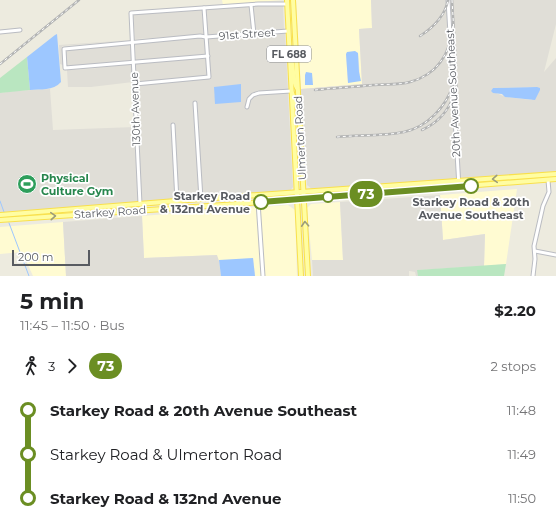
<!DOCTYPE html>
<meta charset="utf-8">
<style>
body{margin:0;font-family:Montserrat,sans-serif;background:#f2f2f2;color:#202124;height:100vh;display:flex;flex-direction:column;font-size:15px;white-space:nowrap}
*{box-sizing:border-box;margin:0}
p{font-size:13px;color:#757577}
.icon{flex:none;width:22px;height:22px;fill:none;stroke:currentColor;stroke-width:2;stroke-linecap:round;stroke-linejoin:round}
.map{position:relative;height:276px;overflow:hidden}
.side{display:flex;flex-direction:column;background:#fff;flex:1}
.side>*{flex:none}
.badge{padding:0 8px;border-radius:13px;font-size:14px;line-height:26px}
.scale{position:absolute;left:12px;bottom:10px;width:78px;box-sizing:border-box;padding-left:4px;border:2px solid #585b61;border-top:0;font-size:11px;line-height:14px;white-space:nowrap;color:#585b61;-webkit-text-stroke:3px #fff;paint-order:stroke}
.map>.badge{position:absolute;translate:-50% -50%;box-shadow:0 0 0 2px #fff}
.legs{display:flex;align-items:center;gap:6px;height:44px;padding:0 20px;font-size:13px}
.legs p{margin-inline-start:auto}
.headline{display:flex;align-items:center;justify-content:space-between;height:68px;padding:0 20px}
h1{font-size:22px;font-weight:700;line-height:30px}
ul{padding:0 20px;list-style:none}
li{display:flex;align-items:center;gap:14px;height:44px;font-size:15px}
li i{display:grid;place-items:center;width:6px;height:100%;margin:0 5px;background:currentColor}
li i::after{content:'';width:10px;height:10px;margin:-5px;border:3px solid;border-radius:50%;background:#fff}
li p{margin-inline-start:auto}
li:first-child i{background:linear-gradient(#0000 50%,currentColor 0)}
li:last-child i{background:linear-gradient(currentColor 50%,#0000 0)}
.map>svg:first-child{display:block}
.commercial{fill:#fffbd2;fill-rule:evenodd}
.industrial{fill:#e0ded7;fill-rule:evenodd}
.green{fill:#b9e6c0}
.water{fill:#9dc7ff}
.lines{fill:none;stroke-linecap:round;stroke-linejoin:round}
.stream{stroke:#9dc7ff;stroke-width:1}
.minor-casing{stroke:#babcc2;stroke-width:5}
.major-casing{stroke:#f9e04c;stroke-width:6}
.minor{stroke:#fff;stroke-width:3}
.major{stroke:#fffda2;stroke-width:4}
.rail-casing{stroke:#b3b4b4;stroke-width:2.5}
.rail{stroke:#fff;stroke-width:1;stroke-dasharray:3;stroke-linecap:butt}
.oneway{stroke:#9b9c7b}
.line-1-casing{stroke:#fff;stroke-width:9}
.line-1{stroke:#6b8e23;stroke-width:6}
.stop-1-dot{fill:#fff;stroke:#6b8e23;stroke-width:2}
.labels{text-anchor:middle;stroke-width:3.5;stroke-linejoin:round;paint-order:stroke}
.shield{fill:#fff;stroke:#8a8c90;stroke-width:1}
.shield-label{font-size:10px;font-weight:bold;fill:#585b61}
.street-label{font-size:11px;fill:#585b61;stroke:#fff}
.leisure-label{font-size:11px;font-weight:bold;fill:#27864d;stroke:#fff;text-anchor:start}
.stop-label{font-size:11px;font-weight:bold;fill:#585b61;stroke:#fff;text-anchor:end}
</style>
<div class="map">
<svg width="556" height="276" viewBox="0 0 556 276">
<rect width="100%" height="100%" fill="#edebdf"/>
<g class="commercial">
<path d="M222,0H282L223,5Z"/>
<path d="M296,0H371L372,28L359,29L362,84L301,89ZM349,52L358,53L360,75L348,83L346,54Z"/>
<path d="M517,189L506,264L484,266L485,234L443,240L440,195Z"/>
<path d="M340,202L343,260H312L307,208L311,204Z"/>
<path d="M288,205L295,210L297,276H264L260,207Z"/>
<path d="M257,207L261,276H255L253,258L219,261L216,255L144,258L142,216Z"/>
<path d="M63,222L66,276H33L22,252L0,254V227Z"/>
</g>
<g class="industrial">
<path d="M371,0H447L457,180L312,189L307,185L301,89L362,84L359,29L372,28Z"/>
<path d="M450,0H556V24L544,72L556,58V173L460,179ZM537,87L532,100L506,97L491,91L493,88H495Z"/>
<path d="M258,5H283L284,30L255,32L252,6Z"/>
<path d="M249,6L252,32L207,35L205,9Z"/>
<path d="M202,10L204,35L135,39L133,14Z"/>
<path d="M285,33L288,90L255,93L247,99L246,108H249L250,100L256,95L288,93L293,187L289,192L202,198L197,102L194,101L199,198L179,200L175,124H172L175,200L142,202L136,85L210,78L211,77L208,38Z"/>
<path d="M200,37L204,38L207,55L136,61L135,42Z"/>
<path d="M132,40L63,46L62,47L63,65L60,64L59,45Z"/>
<path d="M132,42L133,61L66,67L65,48Z"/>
<path d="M207,58L208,76L136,82V63Z"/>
<path d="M133,64V82L91,87H68L67,70L89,69Z"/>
<path d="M50,89L53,130L135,127L139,203L0,214V93L15,91Z"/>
<path d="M440,195L443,240L485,234L484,266L418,270V276H416L415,272L410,271H409V276H313L312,260H343L340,202Z"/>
<path d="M142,216L144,258L217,255L219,261L221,276H66L63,222Z"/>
</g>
<g class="green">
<path d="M27,57L30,90L0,93V78Z"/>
<path d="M506,264L504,276H418L417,270Z"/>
</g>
<g class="water">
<path d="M57,34L61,82C53,91 40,89 30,90L27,57L55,35Z"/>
<path d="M355,51L358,53L359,72L361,81L348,83L346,54L347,52Z"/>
<path d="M306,72L312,73L313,85H305V75Z"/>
<path d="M241,84V102L215,104L214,87Z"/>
<path d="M537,87L540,88V90L535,100L505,97L502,94L493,93L491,91L493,88H495Z"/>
<path d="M253,258L255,276H221L219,260Z"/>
</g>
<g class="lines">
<g class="stream">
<path d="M0,201L4,212"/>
<path d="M9,223L29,276"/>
</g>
<defs>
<g id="minor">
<path d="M448,0L459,187"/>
<path d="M251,5L254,34"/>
<path d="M0,32L20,30"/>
<path d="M208,56L65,68L64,49L200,36L206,37L288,31"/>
<path d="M135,84L209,77L204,8"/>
<path d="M195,103L201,199"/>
<path d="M247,107L249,99L253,95L259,93L291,91"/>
<path d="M173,125L177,201"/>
<path d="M258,202L263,276"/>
<path d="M140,204L131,13L258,4H287"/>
<path d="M535,251L556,255"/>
<path d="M533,276L535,259L534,246L543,206L549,192L548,180"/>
</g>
<g id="major">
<path d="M287,0L301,276"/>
<path d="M293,0L308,276"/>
<path d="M289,54C295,65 291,78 297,88"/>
<path d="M292,93L297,107"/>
<path d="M0,215L201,199L556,174"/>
<path d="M0,220L223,205L556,179"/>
</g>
</defs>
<use href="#minor" class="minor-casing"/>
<use href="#major" class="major-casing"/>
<use href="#minor" class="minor"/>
<use href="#major" class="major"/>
<defs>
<g id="rail">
<path d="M452,0L456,66"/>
<path d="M420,36C434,27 445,16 448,0"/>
<path d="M0,64L79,0"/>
<path d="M456,80L457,97"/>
<path d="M315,90C334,88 354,87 373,85C385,84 399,85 410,82C439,74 451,51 453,24"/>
<path d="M422,130C435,124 445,115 451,102"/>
<path d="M337,137C359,135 384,136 404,132C427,127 446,107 453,85C455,77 455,69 455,61"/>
</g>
</defs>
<use href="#rail" class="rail-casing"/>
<use href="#rail" class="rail"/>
</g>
<defs><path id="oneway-chevron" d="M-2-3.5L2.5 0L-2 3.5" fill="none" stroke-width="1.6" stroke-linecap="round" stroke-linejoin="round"/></defs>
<g class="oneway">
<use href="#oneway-chevron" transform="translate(495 179) rotate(176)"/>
<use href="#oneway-chevron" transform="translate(53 216) rotate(-4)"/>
<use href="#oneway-chevron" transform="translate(305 224) rotate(-93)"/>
</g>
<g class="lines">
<defs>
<path id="line-1" d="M261,202L471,186"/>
</defs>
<use href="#line-1" class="line-1-casing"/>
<use href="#line-1" class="line-1"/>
</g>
<defs>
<symbol id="stadium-disc" viewBox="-11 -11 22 22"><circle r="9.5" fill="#2e9e5b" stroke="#fff"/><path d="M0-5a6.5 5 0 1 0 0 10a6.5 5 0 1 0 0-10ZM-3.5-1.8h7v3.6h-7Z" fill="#fff"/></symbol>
</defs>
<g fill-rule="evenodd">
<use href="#stadium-disc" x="16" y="173" width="22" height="22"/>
</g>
<g class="stop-1-dot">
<circle cx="471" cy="186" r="7"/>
<circle cx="328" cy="197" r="5"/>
<circle cx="261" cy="202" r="7"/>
</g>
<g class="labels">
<rect class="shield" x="267" y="46" width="44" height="16" rx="3"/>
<g class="shield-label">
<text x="289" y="58">FL 688</text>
</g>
<g class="street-label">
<text transform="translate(247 34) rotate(-4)" y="4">91st Street</text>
<text transform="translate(453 93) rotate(-93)" y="4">20th Avenue Southeast</text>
<text transform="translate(135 109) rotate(-92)" y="4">130th Avenue</text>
<text transform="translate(300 138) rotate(-93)" y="4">Ulmerton Road</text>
<text transform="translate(110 212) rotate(-4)" y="4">Starkey Road</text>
</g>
<g class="leisure-label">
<text x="41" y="182">Physical<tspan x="41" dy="13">Culture Gym</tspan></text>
</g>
<g class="stop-label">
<text x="250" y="200">Starkey Road<tspan x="250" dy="13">&amp; 132nd Avenue</tspan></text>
<text x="471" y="206" text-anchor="middle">Starkey Road &amp; 20th<tspan x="471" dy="13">Avenue Southeast</tspan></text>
</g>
</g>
</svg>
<div class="scale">200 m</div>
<b class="badge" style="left:366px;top:194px;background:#6b8e23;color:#fff">73</b>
</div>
<section class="side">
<div class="headline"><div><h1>5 min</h1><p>11:45 – 11:50 · Bus</p></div><b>$2.20</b></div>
<div class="legs"><svg class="icon" aria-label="walk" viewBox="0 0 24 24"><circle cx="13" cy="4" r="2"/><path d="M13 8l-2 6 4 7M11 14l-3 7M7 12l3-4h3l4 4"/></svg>3<svg class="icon" aria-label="forward" viewBox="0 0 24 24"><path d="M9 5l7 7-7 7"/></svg><b class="badge" style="background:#6b8e23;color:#fff">73</b><p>2 stops</p></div>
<ul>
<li><i style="color:#6b8e23"></i><b>Starkey Road &amp; 20th Avenue Southeast</b><p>11:48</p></li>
<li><i style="color:#6b8e23"></i><span>Starkey Road &amp; Ulmerton Road</span><p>11:49</p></li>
<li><i style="color:#6b8e23"></i><b>Starkey Road &amp; 132nd Avenue</b><p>11:50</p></li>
</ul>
</section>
